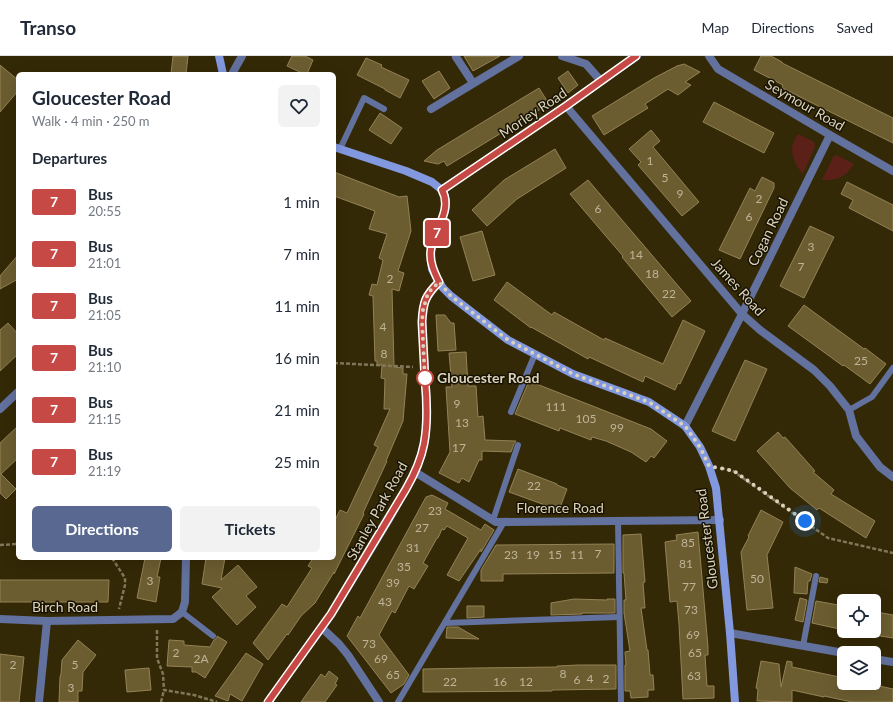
<!DOCTYPE html>
<meta charset="utf-8">
<style>
body{margin:0;font-family:Lato,sans-serif;background:#f2f2f3;color:#1f2937;height:100vh;display:flex;flex-direction:column;font-size:15px;white-space:nowrap}
*{box-sizing:border-box;margin:0}
p{font-size:13px;color:#747a83}
.icon{flex:none;width:22px;height:22px;fill:none;stroke:currentColor;stroke-width:2;stroke-linecap:round;stroke-linejoin:round}
.map{position:relative;flex:1;overflow:hidden}
.panel{position:absolute;left:16px;top:16px;width:320px;height:488px;display:flex;flex-direction:column;background:#fff;border-radius:6px;box-shadow:0 4px 16px #0002}
.panel>*{flex:none}
.badge{padding:0 8px;border-radius:3px;font-size:14px;line-height:26px}
.fabs{position:absolute;left:837px;top:538px;display:grid;gap:8px}
.fabs a{display:grid;place-items:center;width:44px;height:44px;border-radius:6px;background:#fff;box-shadow:0 4px 16px #0002;font-size:20px}
.you{position:absolute;width:20px;height:20px;margin:-10px;border:3px solid #fff;border-radius:50%;background:#1a73e8;box-shadow:0 0 0 6px #1a73e833}
.map>.badge{position:absolute;translate:-50% -50%;box-shadow:0 0 0 2px #fff}
h2{padding:0 16px;font-size:15px;line-height:36px}
.round{display:grid;place-items:center;flex:none;width:42px;height:42px;border-radius:6px;background:#f2f2f3}
.overview{display:flex;align-items:center;justify-content:space-between;height:68px;padding:0 16px}
h1{font-size:19px;font-weight:700;line-height:30px}
.cta{display:flex;gap:8px;margin-top:auto;padding:8px 16px}
.cta a{flex:1;height:46px;border-radius:6px;background:#586890;color:#fff;font-size:16px;font-weight:700;line-height:46px;text-align:center}
.cta a+a{background:#f2f2f3;color:#1f2937}
ul{padding:0;list-style:none}
li{display:flex;align-items:center;gap:12px;height:52px;padding:0 16px}
li div{flex:1}
li b{display:block;font-size:15px}
li em{font-style:normal}
li .badge{min-width:44px;font-weight:700;text-align:center}
header{display:flex;align-items:center;gap:24px;box-sizing:border-box;height:56px;padding:0 20px;background:#fff;border-bottom:1px solid #e0e1e3}
header strong{font-size:19px}
nav{display:flex;gap:22px;margin-inline-start:auto;font-size:14px}
.map>svg:first-child{display:block}
.green{fill:#5b2018}
.building{fill:#6c5d31;stroke:#938256}
.lines{fill:none;stroke-linecap:round;stroke-linejoin:round}
.path{stroke:#81775a;stroke-width:2.5;stroke-dasharray:4 2;stroke-linecap:butt}
.lane{stroke:#62719d;stroke-width:6}
.street{stroke:#62719d;stroke-width:8}
.secondary{stroke:#8298df;stroke-width:8}
.line-casing{stroke:#fff;stroke-width:9}
.line{stroke:#c64945;stroke-width:6}
.walk{stroke:#dad2bb;stroke-width:4;stroke-dasharray:0 7.2}
.stop-dot{fill:#fff;stroke:#c64945;stroke-width:2}
.labels{text-anchor:middle;stroke-width:3;stroke-linejoin:round;paint-order:stroke}
.number-label{font-size:12px;fill:#beb598}
.street-label{font-size:14px;fill:#dad2bb;stroke:#181202}
.stop-label{font-size:14px;font-weight:bold;fill:#dad2bb;stroke:#181202;text-anchor:start}
</style>
<header>
<strong>Transo</strong>
<nav><a>Map</a><a>Directions</a><a>Saved</a></nav>
</header>
<div class="map">
<svg width="893" height="646" viewBox="0 0 893 646">
<rect width="100%" height="100%" fill="#342906"/>
<g class="green">
<path d="M798,78L814,86L815,91L803,118C797,111 792,102 792,93C792,88 796,82 798,78Z"/>
<path d="M836,99L854,108C844,122 839,124 822,124L833,101Z"/>
</g>
<g class="building">
<path d="M173,0H188L186,18H171Z"/>
<path d="M292,0H305L313,4L307,18H304L287,10Z"/>
<path d="M464,0H500L473,15Z"/>
<path d="M761,0H771L782,6V7L893,62V87L782,32L783,29L754,14Z"/>
<path d="M366,2L382,9L381,11L409,24L400,42L385,34V33L357,19Z"/>
<path d="M684,8L700,16L685,26L691,29L678,39L668,33L645,48L648,52L604,79L592,60L654,22L677,10Z"/>
<path d="M0,9L18,24V35L0,56Z"/>
<path d="M439,15L450,32L434,43L422,25Z"/>
<path d="M568,15L578,29L568,37L558,22Z"/>
<path d="M539,32L549,48L447,110L444,105L438,108L424,105L437,94Z"/>
<path d="M714,46L774,77L764,97L703,66Z"/>
<path d="M380,57L402,72L391,88L369,74Z"/>
<path d="M651,74L660,85L653,91L699,146L682,160L638,109L641,106L629,93Z"/>
<path d="M555,93L566,112L517,143L487,170L472,154L504,124Z"/>
<path d="M334,116L399,141L407,140L411,175L398,215L404,217L399,235L392,233L394,311L403,312V318H407L403,365L389,398L386,405H387L363,457L364,458L334,518V516L315,547L301,560L288,579L287,578L268,604L253,587L282,548L287,551L312,512L308,510L313,502H334V466L340,454L347,457L378,391L374,389L390,353H384L385,323L381,322L382,309H377V305H375L373,240L369,239L372,228L377,229L383,204L379,202L387,178L369,173L375,155L334,140Z"/>
<path d="M762,121L774,127V132L740,203L719,194L750,132L755,135Z"/>
<path d="M588,124L691,245L672,261L622,201L623,200L610,185L570,138Z"/>
<path d="M847,126L893,149V175L849,152L853,144L841,138Z"/>
<path d="M810,170L834,181L804,242L780,230Z"/>
<path d="M482,175L495,219L473,225L460,181Z"/>
<path d="M18,199V223L0,233V220Z"/>
<path d="M507,226L552,259L554,256L604,284L605,282L663,308L683,264L705,275L680,328L678,327L675,334L645,320L643,326L589,301L588,303L531,271V272L494,244Z"/>
<path d="M804,249L864,293L865,292L886,308L870,328L844,309L843,310L788,270Z"/>
<path d="M436,259H445L451,267H454L456,294L438,295Z"/>
<path d="M8,267L18,278V298L0,315V274Z"/>
<path d="M466,296L468,330H476L478,361L483,360L485,384L516,385L514,388L511,396L482,395V404H479L469,426L462,422L459,427L439,417L450,396L446,331H452L449,297Z"/>
<path d="M745,304L767,313L735,385L712,375Z"/>
<path d="M529,325L651,373L667,385L654,402L651,400L646,406L631,396L606,385L592,381L591,384L560,372L559,375L515,358Z"/>
<path d="M18,370V402L1,418L16,433L6,443L0,437V387Z"/>
<path d="M778,376L783,382L785,381L815,415L813,416L834,434L831,438L875,465L866,482L819,452L817,454L790,432L757,395Z"/>
<path d="M518,413L557,428V429L567,433L559,454L509,436Z"/>
<path d="M432,439L448,447L445,453L481,474L485,468L494,474L481,496V493L459,525L447,519L468,482L447,470L444,474L442,473L438,482H437L423,507L428,510L414,533L409,530L395,557L392,555L379,579L409,619L404,628L391,637L347,580L358,560L360,562L426,441Z"/>
<path d="M761,454L783,466L767,499L773,552L747,554L741,496L749,481L748,480Z"/>
<path d="M698,476L708,591V599H705L707,630H714V642L683,643L679,568L677,545L670,546L665,486L677,484L676,479Z"/>
<path d="M641,478L645,526L643,527L645,552H641L647,594H648L650,619H653L654,634H648V641L631,642L630,635H625V609H626L625,596L630,595L624,557V544H626L624,517H623V479Z"/>
<path d="M614,488V517L503,518V525H481V514L496,489Z"/>
<path d="M145,502H161L157,521H160L156,546L137,542Z"/>
<path d="M206,502H225L221,524L238,509L257,531L246,540L256,551L237,569L212,541L222,532L202,528Z"/>
<path d="M795,511L812,518L810,525H808L807,538L794,537Z"/>
<path d="M820,521L828,523L827,527L819,526Z"/>
<path d="M0,524H109L108,546H0Z"/>
<path d="M800,542L807,544L803,566L795,564Z"/>
<path d="M574,543L607,544V543H615V557H582V558L551,559V547Z"/>
<path d="M816,545L844,550V574L812,567Z"/>
<path d="M467,550H484V561L467,562Z"/>
<path d="M877,556L893,559V582L874,579V561L876,562Z"/>
<path d="M447,571H458L479,583L446,582Z"/>
<path d="M217,580L227,586L205,622L196,616H192V611L167,610L169,584L184,585V589L210,591L214,584L217,582Z"/>
<path d="M78,584L96,599L83,616L82,635H78V646H59L60,621L61,618L62,604Z"/>
<path d="M246,597L263,608L242,645L230,638L228,645L215,640Z"/>
<path d="M0,598L24,601L19,646H0Z"/>
<path d="M761,605L779,608L781,631L787,605L792,606V611L844,622V627H871L870,628L893,633V646H852L824,640V641L792,634V646L757,645L758,633L756,632Z"/>
<path d="M578,609H616V633L552,634V635L423,636V613L477,612L557,611V610Z"/>
<path d="M149,612L151,634L127,636L125,614Z"/>
<path d="M329,615L338,622L335,628L337,629L325,646H301L321,618L325,621Z"/>
</g>
<g class="lines">
<g class="path">
<path d="M334,307L413,311"/>
<path d="M721,412L733,415L828,482L893,497"/>
<path d="M0,489L18,488"/>
<path d="M112,502L125,522V529L119,553"/>
<path d="M157,574V602L163,618L164,634L194,639L217,646"/>
<path d="M161,646L164,634"/>
</g>
<g class="lane">
<path d="M340,93L364,42L384,53"/>
<path d="M849,354L872,341L893,312"/>
<path d="M511,356L535,298"/>
<path d="M493,464L518,389"/>
<path d="M618,465L621,646"/>
<path d="M182,556L213,580"/>
<path d="M445,567L619,561"/>
<path d="M803,590L816,520"/>
<path d="M398,646L504,466"/>
</g>
<g class="street">
<path d="M562,0L586,8L601,25"/>
<path d="M709,0L718,13L830,79L893,115"/>
<path d="M456,1L473,27"/>
<path d="M232,18L242,0"/>
<path d="M566,50L742,258L760,274L814,314L830,330L849,354L856,380L880,411L893,421"/>
<path d="M431,53L519,0"/>
<path d="M442,134L566,50L637,0"/>
<path d="M0,353L18,336"/>
<path d="M685,370L742,258L830,79"/>
<path d="M415,416L496,466L720,464"/>
<path d="M0,563L47,565L173,563L182,556L185,546L186,502"/>
<path d="M322,572L339,588L348,599L379,646"/>
<path d="M730,577L844,597"/>
<path d="M874,603L893,606"/>
<path d="M39,646L47,565"/>
<path d="M268,646L331,559L388,465L415,416L421,400L424,388L426,373V336L422,265C423,246 425,240 439,226"/>
</g>
<g class="secondary">
<path d="M219,0L223,18"/>
<path d="M334,91L406,115L432,126L442,134L445,140L446,146L445,155L431,194V203L432,213L439,226L443,232L451,240L508,284L573,318L649,346L685,370L700,391L709,410L716,432L730,577L735,646"/>
</g>
</g>
<g class="lines">
<defs>
<path id="line" d="M268,646L331,558L406,433C414,419 421,404 424,388C428,367 427,345 425,324C424,304 423,285 422,266C423,246 425,240 439,226C434,216 429,205 431,193C434,174 453,154 442,134L566,50L636,0"/>
</defs>
<use href="#line" class="line-casing"/>
<use href="#line" class="line"/>
<path class="walk" d="M425,322V324L422,266L423,254L428,237L439,226L451,240L508,284L573,318L649,346L685,370L700,391L709,410L734,415L805,465"/>
</g>
<circle class="stop-dot" cx="425" cy="322" r="8"/>
<g class="labels">
<g class="number-label">
<text x="650" y="109">1</text>
<text x="665" y="126">5</text>
<text x="680" y="142">9</text>
<text x="759" y="147">2</text>
<text x="598" y="157">6</text>
<text x="749" y="165">6</text>
<text x="811" y="195">3</text>
<text x="636" y="203">14</text>
<text x="801" y="215">7</text>
<text x="652" y="222">18</text>
<text x="390" y="227">2</text>
<text x="669" y="242">22</text>
<text x="383" y="275">4</text>
<text x="384" y="302">8</text>
<text x="861" y="309">25</text>
<text x="457" y="352">9</text>
<text x="556" y="355">111</text>
<text x="586" y="367">105</text>
<text x="462" y="371">13</text>
<text x="617" y="376">99</text>
<text x="459" y="396">17</text>
<text x="534" y="434">22</text>
<text x="435" y="459">23</text>
<text x="422" y="476">27</text>
<text x="688" y="491">85</text>
<text x="413" y="496">31</text>
<text x="598" y="502">7</text>
<text x="511" y="503">23</text>
<text x="533" y="503">19</text>
<text x="555" y="503">15</text>
<text x="577" y="503">11</text>
<text x="686" y="512">81</text>
<text x="404" y="515">35</text>
<text x="757" y="527">50</text>
<text x="150" y="529">3</text>
<text x="393" y="531">39</text>
<text x="689" y="535">77</text>
<text x="385" y="550">43</text>
<text x="691" y="558">73</text>
<text x="693" y="583">69</text>
<text x="369" y="592">73</text>
<text x="176" y="601">2</text>
<text x="695" y="601">65</text>
<text x="201" y="607">2A</text>
<text x="381" y="607">69</text>
<text x="13" y="613">2</text>
<text x="75" y="613">5</text>
<text x="563" y="622">8</text>
<text x="393" y="623">65</text>
<text x="694" y="624">63</text>
<text x="590" y="627">4</text>
<text x="606" y="627">2</text>
<text x="577" y="628">6</text>
<text x="450" y="630">22</text>
<text x="500" y="630">16</text>
<text x="526" y="630">12</text>
<text x="71" y="636">3</text>
</g>
<g class="street-label">
<text transform="translate(805 49) rotate(30)" y="5">Seymour Road</text>
<text transform="translate(533 57) rotate(-34)" y="5">Morley Road</text>
<text transform="translate(768 176) rotate(-64)" y="5">Cogan Road</text>
<text transform="translate(738 231) rotate(48)" y="5">James Road</text>
<text x="560" y="457">Florence Road</text>
<text transform="translate(377 455) rotate(-61)" y="5">Stanley Park Road</text>
<text transform="translate(707 483) rotate(-97)" y="5">Gloucester Road</text>
<text x="65" y="556">Birch Road</text>
</g>
<g class="stop-label">
<text x="437" y="327">Gloucester Road</text>
</g>
</g>
</svg>
<div class="fabs">
<a><svg class="icon" aria-label="locate" viewBox="0 0 24 24"><circle cx="12" cy="12" r="6"/><path d="M12 2v4M12 18v4M2 12h4M18 12h4"/></svg></a>
<a><svg class="icon" aria-label="layers" viewBox="0 0 24 24"><path d="M12 4l9 5-9 5-9-5zM3 14l9 5 9-5"/></svg></a>
</div>
<div class="you" style="left:805px;top:465px"></div>
<b class="badge" style="left:437px;top:177px;background:#c64945;color:#fff">7</b>
<section class="panel">
<div class="overview"><div><h1>Gloucester Road</h1><p>Walk · 4 min · 250 m</p></div><a class="round"><svg class="icon" aria-label="heart" viewBox="0 0 24 24"><path d="M12 20l-8-8c-3-5 5-10 8-4 3-6 11-1 8 4z"/></svg></a></div>
<h2>Departures</h2>
<ul>
<li><span class="badge" style="background:#c64945;color:#fff">7</span><div><b>Bus</b><p>20:55</p></div><em>1 min</em></li>
<li><span class="badge" style="background:#c64945;color:#fff">7</span><div><b>Bus</b><p>21:01</p></div><em>7 min</em></li>
<li><span class="badge" style="background:#c64945;color:#fff">7</span><div><b>Bus</b><p>21:05</p></div><em>11 min</em></li>
<li><span class="badge" style="background:#c64945;color:#fff">7</span><div><b>Bus</b><p>21:10</p></div><em>16 min</em></li>
<li><span class="badge" style="background:#c64945;color:#fff">7</span><div><b>Bus</b><p>21:15</p></div><em>21 min</em></li>
<li><span class="badge" style="background:#c64945;color:#fff">7</span><div><b>Bus</b><p>21:19</p></div><em>25 min</em></li>
</ul>
<div class="cta"><a>Directions</a><a>Tickets</a></div>
</section>
</div>
